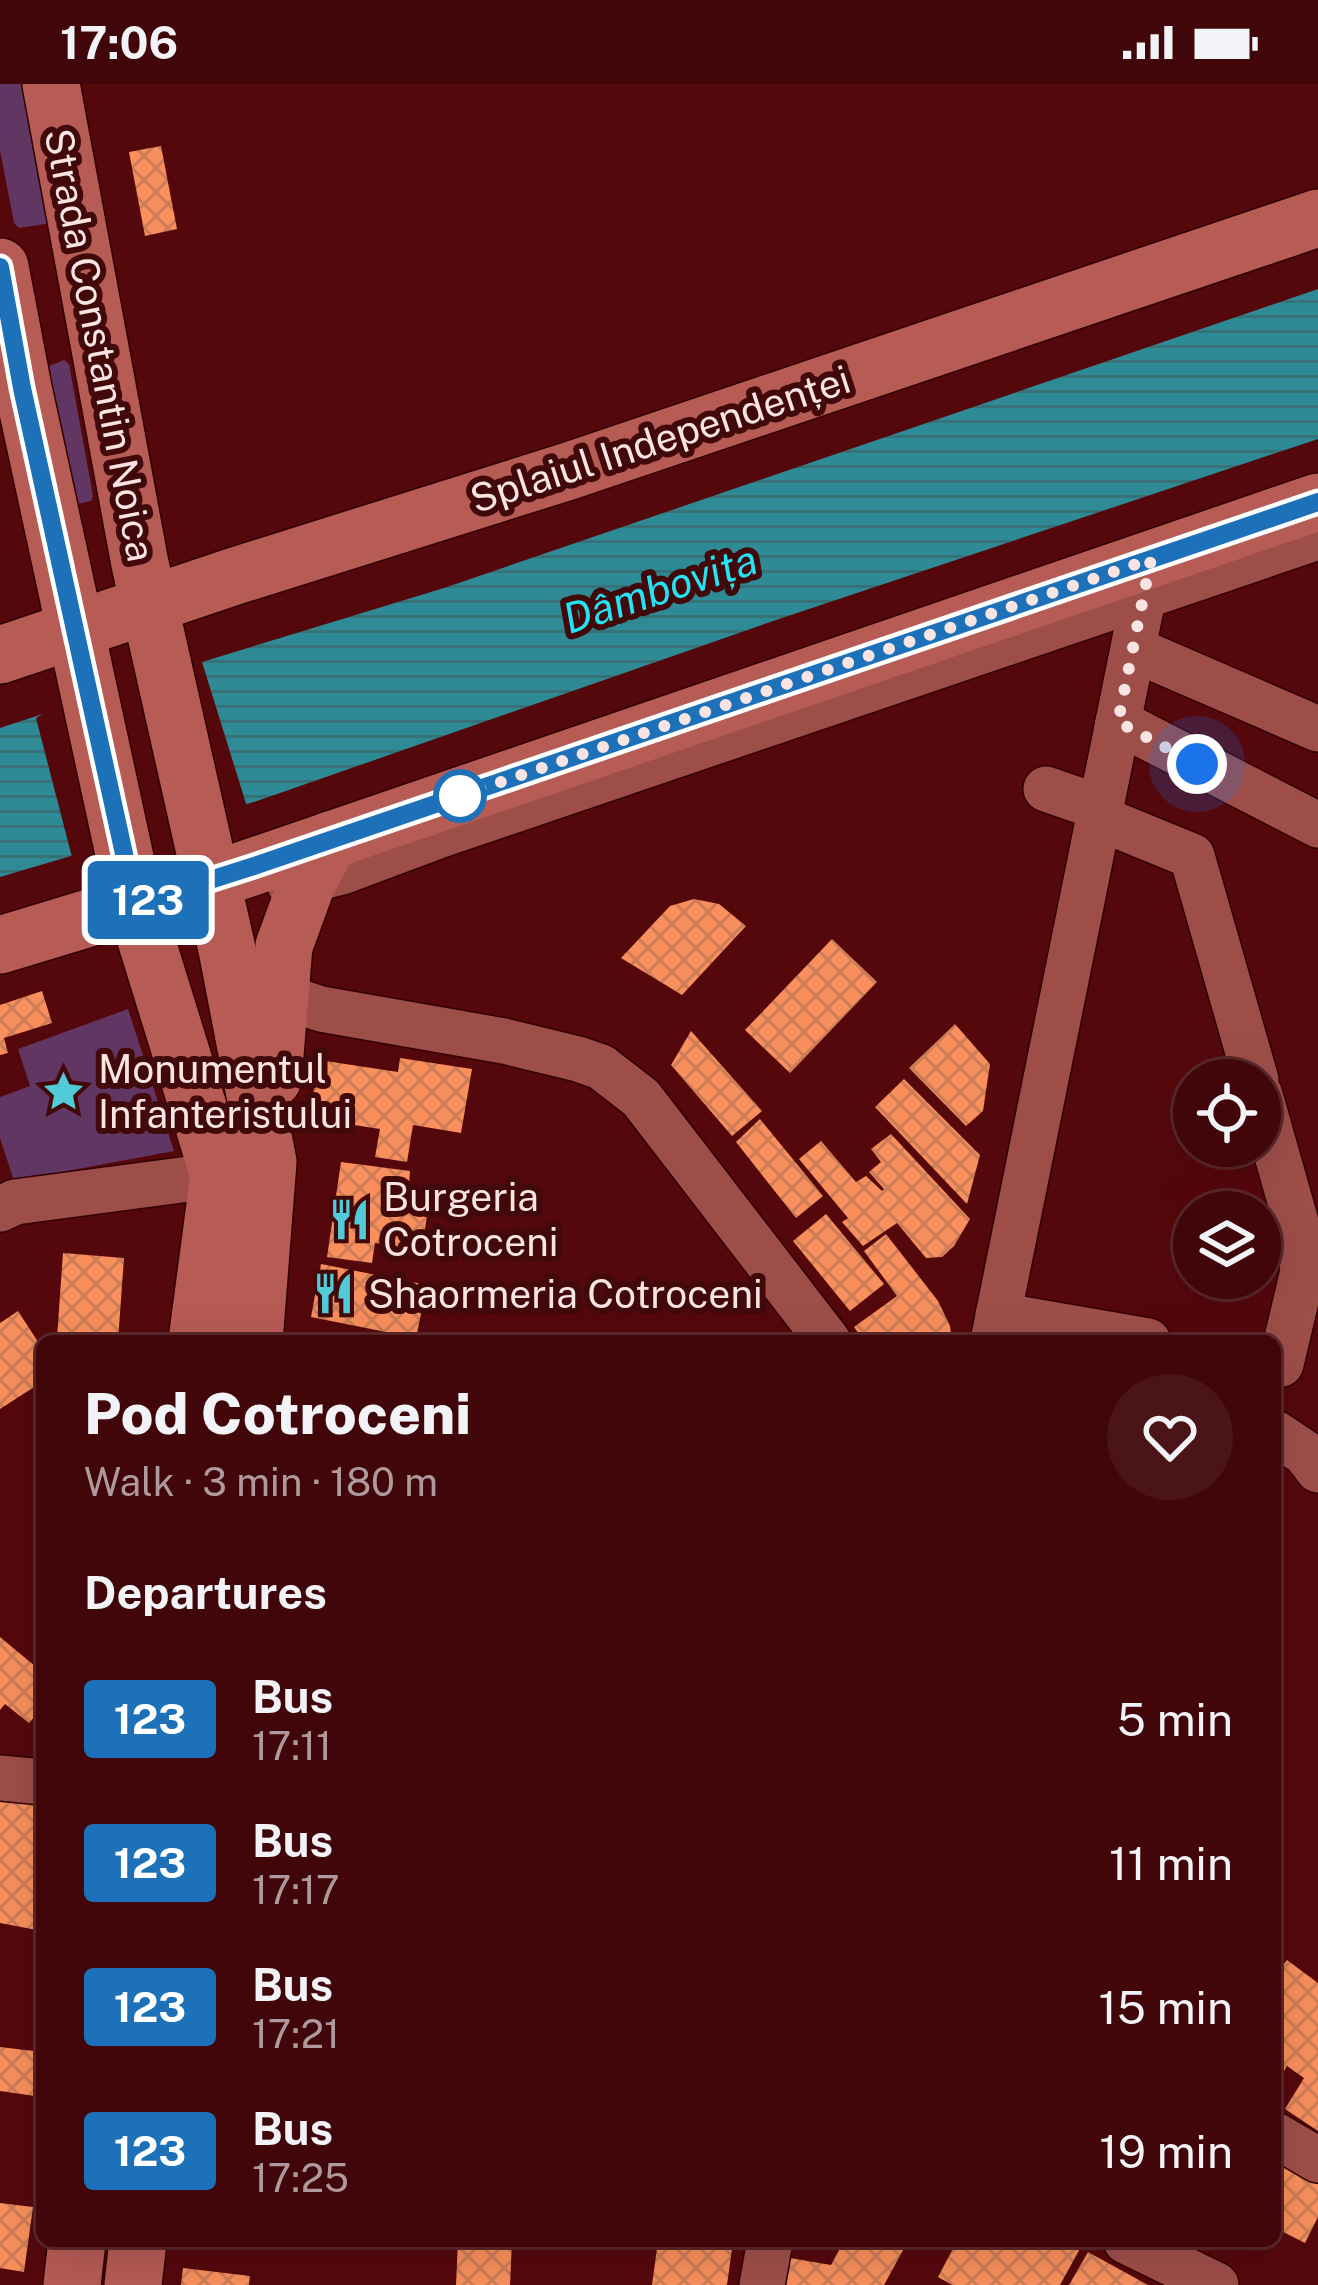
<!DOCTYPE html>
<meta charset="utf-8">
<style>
body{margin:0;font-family:"Public Sans",sans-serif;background:#4b1417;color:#f1f3f6;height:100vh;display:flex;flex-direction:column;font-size:45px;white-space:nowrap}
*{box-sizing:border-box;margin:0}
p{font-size:39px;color:#ae999c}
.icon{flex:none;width:66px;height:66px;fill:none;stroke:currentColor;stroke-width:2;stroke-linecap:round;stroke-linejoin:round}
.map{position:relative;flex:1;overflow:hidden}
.drawer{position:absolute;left:36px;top:1251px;width:1245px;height:912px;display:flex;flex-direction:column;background:#400609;border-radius:18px;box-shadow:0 12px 48px #0002,0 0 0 3px #59272a}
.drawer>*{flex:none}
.badge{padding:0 24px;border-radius:9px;font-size:42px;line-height:78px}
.buttons{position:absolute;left:1173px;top:975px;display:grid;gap:24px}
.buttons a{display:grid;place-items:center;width:108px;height:108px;border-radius:50%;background:#400609;box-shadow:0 12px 48px #0002,0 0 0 3px #59272a;font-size:60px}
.you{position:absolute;width:60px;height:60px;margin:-30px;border:9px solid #fff;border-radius:50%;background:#1a73e8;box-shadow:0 0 0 18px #1a73e833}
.map>.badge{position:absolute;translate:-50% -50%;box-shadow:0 0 0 6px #fff}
h2{padding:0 48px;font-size:45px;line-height:108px}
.round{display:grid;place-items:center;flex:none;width:126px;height:126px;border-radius:63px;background:#4b1417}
.headline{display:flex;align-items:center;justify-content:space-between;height:204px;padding:0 48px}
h1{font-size:57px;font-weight:800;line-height:90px}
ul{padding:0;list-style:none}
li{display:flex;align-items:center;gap:36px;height:144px;padding:0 48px}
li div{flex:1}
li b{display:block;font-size:45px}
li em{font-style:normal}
li .badge{min-width:132px;font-weight:700;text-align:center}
.status{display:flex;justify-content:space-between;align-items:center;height:84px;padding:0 60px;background:#400609;direction:ltr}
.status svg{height:33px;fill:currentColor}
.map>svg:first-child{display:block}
.green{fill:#613663}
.water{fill:url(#water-rules)}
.pier{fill:#55080c}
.building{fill:url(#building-cross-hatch)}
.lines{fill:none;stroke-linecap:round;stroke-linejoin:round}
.minor-casing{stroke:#310000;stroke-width:48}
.major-casing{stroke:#310000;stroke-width:60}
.minor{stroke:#9e4e49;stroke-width:45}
.major{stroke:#b75b55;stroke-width:57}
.line-casing{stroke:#fff;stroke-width:27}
.line{stroke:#1d71b8;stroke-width:18}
.walk{stroke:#f8e5e3;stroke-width:12;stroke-dasharray:0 21.6}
.stop-dot{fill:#fff;stroke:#1d71b8;stroke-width:6}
.labels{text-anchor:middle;stroke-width:12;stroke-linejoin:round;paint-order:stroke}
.street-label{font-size:39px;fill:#f8e5e3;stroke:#42090a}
.poi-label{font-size:39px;fill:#f8e5e3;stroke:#42090a;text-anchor:start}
.water-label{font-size:42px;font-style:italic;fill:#23e3f5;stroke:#42090a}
</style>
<div class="status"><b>17:06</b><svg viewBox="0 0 49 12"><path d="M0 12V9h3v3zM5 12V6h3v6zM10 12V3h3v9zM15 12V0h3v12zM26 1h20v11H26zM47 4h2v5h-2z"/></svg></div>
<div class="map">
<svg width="1318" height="2201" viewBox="0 0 1318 2201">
<defs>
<pattern id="water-rules" width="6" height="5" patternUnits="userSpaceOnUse" patternTransform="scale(3)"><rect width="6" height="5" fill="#2e8b95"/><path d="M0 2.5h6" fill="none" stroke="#387279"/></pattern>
<pattern id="building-cross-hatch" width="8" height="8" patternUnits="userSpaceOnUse" patternTransform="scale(3)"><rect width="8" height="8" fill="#f88f5c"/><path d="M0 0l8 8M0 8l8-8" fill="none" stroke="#cc7c56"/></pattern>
</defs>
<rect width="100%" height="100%" fill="#55080c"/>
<g class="green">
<path d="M0,0H29L51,139L19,144L14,139L0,66Z"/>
<path d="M64,276L69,280L93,412L91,417L77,420L47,283Z"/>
<path d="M128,925L174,1067L14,1097L0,1054V1013L30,1002L18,965Z"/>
</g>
<path class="water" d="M1318,205V355L773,537L257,717L0,793V644L202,578L444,504Z"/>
<path class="pier" d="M202,578L248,726L73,777L36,634L49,626Z"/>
<g class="building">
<path d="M161,62L177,145L145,152L129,68Z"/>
<path d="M694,815L719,820L746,842L682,911L621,874L670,822Z"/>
<path d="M832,855L877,898L790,989L745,946Z"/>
<path d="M42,907L52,939L4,954L8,969L0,971V921Z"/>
<path d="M955,940L990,980L983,1027L966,1042L909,984Z"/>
<path d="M691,947L762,1027L732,1052L671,981Z"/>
<path d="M400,974L472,985L461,1049L413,1041L407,1078L375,1073L380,1045L309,1034L319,976L398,988Z"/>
<path d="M904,995L980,1071L967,1120L875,1023Z"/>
<path d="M760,1035L823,1112L796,1134L736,1058Z"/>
<path d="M891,1050L970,1135L954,1162L942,1173L926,1174L897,1139L863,1162L842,1138L848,1134L799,1075L821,1057L856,1098L866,1092L882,1107L884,1105L869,1088L881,1078L871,1065Z"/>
<path d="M341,1078L410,1087L409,1101L431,1104L422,1166L375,1159L372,1179L327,1173Z"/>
<path d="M826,1130L884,1200L850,1227L793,1157Z"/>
<path d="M886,1150L938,1217L950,1242L952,1257H864L854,1243L897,1212L864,1167Z"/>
<path d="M63,1169L124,1174L118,1257L57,1254Z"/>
<path d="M321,1180L427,1201L416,1254L311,1233Z"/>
<path d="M18,1227L42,1264V1298L0,1325V1239Z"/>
<path d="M0,1553L42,1588V1624L29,1639L5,1620L0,1626Z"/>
<path d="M20,1709L42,1711V1847L0,1839V1717Z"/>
<path d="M1287,1876L1318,1899V2047L1285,2025L1304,1994L1287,1982L1281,1992L1275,1988V1882L1281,1884Z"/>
<path d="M0,1963L42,1968V2013L0,2007Z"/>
<path d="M1275,2077L1318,2099V2133L1305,2159L1275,2144Z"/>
<path d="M0,2119L33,2123L24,2188L0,2184Z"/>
<path d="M458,2157H512L510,2201H456Z"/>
<path d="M658,2157H733L727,2201H652Z"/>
<path d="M844,2157L854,2163L857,2157H908L884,2201H786L790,2174L831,2181Z"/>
<path d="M957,2157H1075L1082,2161L1060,2201H952L938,2193Z"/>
<path d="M1088,2168L1148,2201H1069Z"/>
<path d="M183,2184L250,2192L249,2201H181Z"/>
</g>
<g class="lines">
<defs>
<g id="minor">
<path d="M1133,565L1318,645"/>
<path d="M1118,638L1318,741"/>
<path d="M1046,705L1101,724"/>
<path d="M1099,734L1192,772L1256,996"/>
<path d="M290,801L342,788L441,751L1318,453"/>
<path d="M279,911L321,925L504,957L578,975L601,983L641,1014L828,1257"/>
<path d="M1260,1011L1297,1142L1303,1187L1281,1280"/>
<path d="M0,1125L15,1118L219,1091"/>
<path d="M998,1231L1148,1257"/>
<path d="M993,1257L1148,490"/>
<path d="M1275,1349L1305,1369L1318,1386"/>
<path d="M0,1694L42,1698"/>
<path d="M1275,2051L1318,2076"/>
<path d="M1126,2157L1216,2201"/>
<path d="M762,2201L770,2157"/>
</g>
<g id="major">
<path d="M51,0L140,480L228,870L268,1078L254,1257"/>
<path d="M0,183L23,304L135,820L219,1091L197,1257"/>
<path d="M0,571L235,492L569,387L1318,134"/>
<path d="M0,861L211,797L1318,418"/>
<path d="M273,995L284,862L307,799L330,756"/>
<path d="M72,2201L77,2157"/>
<path d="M133,2201L138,2157"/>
</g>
</defs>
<use href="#minor" class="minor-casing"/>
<use href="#major" class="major-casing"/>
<use href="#minor" class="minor"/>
<use href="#major" class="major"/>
</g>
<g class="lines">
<defs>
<path id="line" d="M0,183L22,304L135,820L257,781L1318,418"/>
</defs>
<use href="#line" class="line-casing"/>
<use href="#line" class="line"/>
<path class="walk" d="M460,712L1151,475L1118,638L1197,680"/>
</g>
<defs>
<symbol id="sight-bare" viewBox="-9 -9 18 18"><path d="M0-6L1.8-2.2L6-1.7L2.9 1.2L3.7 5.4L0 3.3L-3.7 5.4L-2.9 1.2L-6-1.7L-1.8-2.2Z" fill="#52cbd9" stroke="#42090a" stroke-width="2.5" paint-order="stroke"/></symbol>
<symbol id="restaurant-bare" viewBox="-9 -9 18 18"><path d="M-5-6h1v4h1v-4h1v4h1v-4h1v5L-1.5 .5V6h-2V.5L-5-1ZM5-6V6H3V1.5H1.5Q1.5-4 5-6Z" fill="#52cbd9" stroke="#42090a" stroke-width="2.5" paint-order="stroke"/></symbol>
</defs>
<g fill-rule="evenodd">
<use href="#sight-bare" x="34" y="978" width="59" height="59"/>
<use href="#restaurant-bare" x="320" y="1106" width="59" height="59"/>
<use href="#restaurant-bare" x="304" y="1180" width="59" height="59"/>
</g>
<circle class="stop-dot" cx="460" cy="712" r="24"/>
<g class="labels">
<g class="street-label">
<text transform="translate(100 261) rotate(79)" y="14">Strada Constantin Noica</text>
<text transform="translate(660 355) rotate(-18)" y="14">Splaiul Independenței</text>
</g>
<g class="poi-label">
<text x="98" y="999">Monumentul<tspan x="98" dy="45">Infanteristului</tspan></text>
<text x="383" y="1127">Burgeria<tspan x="383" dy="45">Cotroceni</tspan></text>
<text x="368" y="1224">Shaormeria Cotroceni</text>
</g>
<g class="water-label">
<text transform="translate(660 505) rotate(-18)" y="15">Dâmbovița</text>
</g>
</g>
</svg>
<div class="buttons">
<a><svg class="icon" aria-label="locate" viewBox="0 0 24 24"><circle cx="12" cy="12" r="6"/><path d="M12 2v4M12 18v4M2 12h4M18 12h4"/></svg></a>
<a><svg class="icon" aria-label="layers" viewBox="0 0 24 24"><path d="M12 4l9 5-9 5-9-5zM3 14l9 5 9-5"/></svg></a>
</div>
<div class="you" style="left:1197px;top:680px"></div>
<b class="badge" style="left:148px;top:816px;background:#1d71b8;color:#fff">123</b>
<section class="drawer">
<div class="headline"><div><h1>Pod Cotroceni</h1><p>Walk · 3 min · 180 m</p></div><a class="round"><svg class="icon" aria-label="heart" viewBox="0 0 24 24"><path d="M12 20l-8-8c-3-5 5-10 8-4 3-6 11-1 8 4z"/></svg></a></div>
<h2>Departures</h2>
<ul>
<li><span class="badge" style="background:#1d71b8;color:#fff">123</span><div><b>Bus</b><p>17:11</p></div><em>5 min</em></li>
<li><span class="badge" style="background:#1d71b8;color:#fff">123</span><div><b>Bus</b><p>17:17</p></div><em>11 min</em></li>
<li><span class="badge" style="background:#1d71b8;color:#fff">123</span><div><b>Bus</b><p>17:21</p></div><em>15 min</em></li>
<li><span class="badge" style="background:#1d71b8;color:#fff">123</span><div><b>Bus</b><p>17:25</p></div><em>19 min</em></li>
</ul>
</section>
</div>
